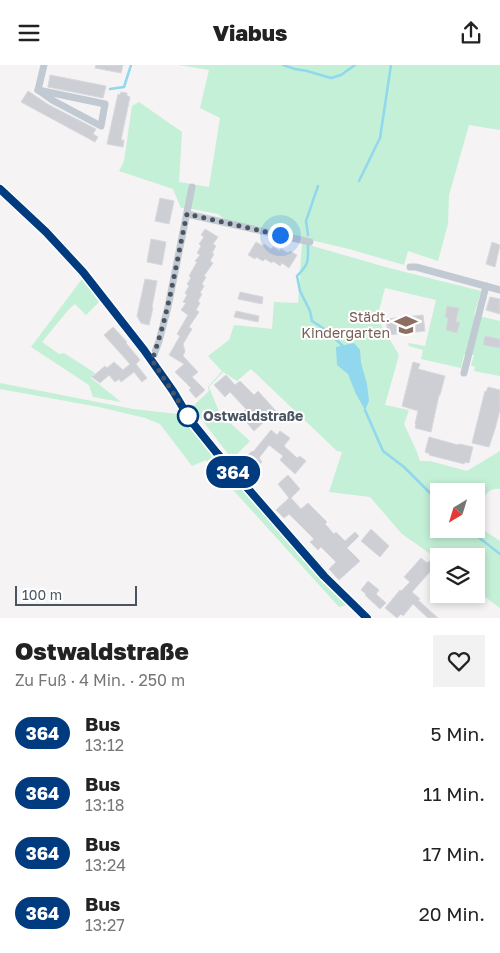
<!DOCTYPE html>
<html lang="de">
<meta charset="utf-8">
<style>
body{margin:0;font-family:"Golos Text",sans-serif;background:#f2f2f2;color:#222;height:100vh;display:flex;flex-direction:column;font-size:19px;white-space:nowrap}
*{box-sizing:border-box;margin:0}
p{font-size:16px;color:#767676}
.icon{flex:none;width:28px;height:28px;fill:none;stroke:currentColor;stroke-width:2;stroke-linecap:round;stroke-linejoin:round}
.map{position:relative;height:553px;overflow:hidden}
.sheet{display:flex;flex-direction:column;background:#fff;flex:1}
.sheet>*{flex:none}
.badge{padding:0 10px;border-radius:16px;font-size:18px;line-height:32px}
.needle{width:32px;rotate:218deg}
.controls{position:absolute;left:430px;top:418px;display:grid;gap:10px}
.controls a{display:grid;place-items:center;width:55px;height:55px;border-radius:0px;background:#fff;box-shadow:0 2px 8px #0003;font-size:25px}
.scale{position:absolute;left:15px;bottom:12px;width:122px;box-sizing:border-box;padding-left:5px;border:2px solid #4a5561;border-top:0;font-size:14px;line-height:18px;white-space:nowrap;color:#4a5561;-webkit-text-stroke:4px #fff;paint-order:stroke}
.you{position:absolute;width:25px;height:25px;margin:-12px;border:4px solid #fff;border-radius:50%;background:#1a73e8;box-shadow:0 0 0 8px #1a73e833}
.map>.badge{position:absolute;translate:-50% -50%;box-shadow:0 0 0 2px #fff}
.round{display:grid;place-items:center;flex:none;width:52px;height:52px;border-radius:0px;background:#f2f2f2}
.headline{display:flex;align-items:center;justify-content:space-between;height:85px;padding:0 15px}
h1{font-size:24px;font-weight:800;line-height:38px}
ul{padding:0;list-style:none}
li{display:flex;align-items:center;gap:15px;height:60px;padding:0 15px}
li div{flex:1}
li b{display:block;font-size:19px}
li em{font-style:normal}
li .badge{min-width:55px;font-weight:700;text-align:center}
header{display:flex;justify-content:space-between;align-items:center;height:65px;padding:0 15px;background:#fff;font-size:22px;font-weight:800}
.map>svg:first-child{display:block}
.green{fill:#c3f0d6}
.water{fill:#91d7ed}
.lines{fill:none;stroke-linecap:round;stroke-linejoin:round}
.stream{stroke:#91d7ed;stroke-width:2.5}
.building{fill:#cdcfd5;stroke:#d7d9de}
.minor{stroke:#c1c9d2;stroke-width:7}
.tertiary{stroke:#c1c9d2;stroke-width:9}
.line-casing{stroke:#fff;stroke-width:11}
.line{stroke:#003b80;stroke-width:8}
.walk{stroke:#4a5561;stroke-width:5;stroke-dasharray:0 9}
.stop-dot{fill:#fff;stroke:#003b80;stroke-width:2.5}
.labels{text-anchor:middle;stroke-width:4;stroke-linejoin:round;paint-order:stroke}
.education-label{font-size:14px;fill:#785e54;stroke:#fff;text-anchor:end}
.stop-label{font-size:14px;font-weight:bold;fill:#4a5561;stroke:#fff;text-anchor:start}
</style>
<header><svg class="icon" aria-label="menu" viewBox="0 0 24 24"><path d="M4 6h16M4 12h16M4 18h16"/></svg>Viabus<svg class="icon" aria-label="share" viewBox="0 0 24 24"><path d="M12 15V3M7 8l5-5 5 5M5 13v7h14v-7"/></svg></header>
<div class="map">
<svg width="500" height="553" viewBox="0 0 500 553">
<rect width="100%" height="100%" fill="#f5f3f3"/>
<g class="green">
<path d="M179,0H500V65L469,60L449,130L448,159L438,196L408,186L404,200L349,184L225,155L218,149L193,144L181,143L173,124L119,106L124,96L132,41L139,37L182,67L179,117L209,122L220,53L200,43L209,5Z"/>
<path d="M302,178L389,203L481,226L474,250L500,256V311L474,306L475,302L471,300L474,290H464L461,303L421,294L423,285L409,281L408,278L425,281L436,235L385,223L377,253L399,290L385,340L409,345L404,359L417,387L420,396H430L467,406L500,386V424C485,422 483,436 476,446V426H439V464H476V460L500,476V543L476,525V491H439V495L402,469L370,432L329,427L342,387L337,386L251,304L237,316L223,307L209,322L220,349L250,376L232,394L192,342L209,326L208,322L222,306L208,291L229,275L234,260L272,264L274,237L298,238Z"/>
<path d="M82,214L99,237L86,250L75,239L69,244L42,277L59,289L64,288L95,308L91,313L121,337L93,332L89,320L31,282Z"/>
<path d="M0,318L133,344L178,349L183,356H185L203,379L296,485L347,540L339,542L206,395L192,401L160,359L145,353L99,342L0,324Z"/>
</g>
<path class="water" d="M354,278L360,285L361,298L367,319L369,336L365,345L356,329L348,309L337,300L336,282Z"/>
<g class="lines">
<g class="stream">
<path d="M283,0L295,4L307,6L331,13L341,10L355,0"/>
<path d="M110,24L124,22L131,0"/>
<path d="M359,116L380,73L391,0"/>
<path d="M308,170L306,156L318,121"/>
<path d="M308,181C308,197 309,199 297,211L300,226L310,246L312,256L326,265L343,281"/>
<path d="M365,345L383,386L404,402L439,437"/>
<path d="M468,464L500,489"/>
</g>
</g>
<g class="building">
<path d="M96,0H123L121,8L95,3Z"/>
<path d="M50,10L106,21L103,33L48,22Z"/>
<path d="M28,26L49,40L96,64L93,69L98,72L95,77L21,37Z"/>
<path d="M121,27L127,28V31L130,32L121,75H124L123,82L107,79L118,29L120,30Z"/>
<path d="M160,133L174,136L169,159L155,156Z"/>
<path d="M205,164L218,172L213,179L216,181L212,188L214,189L210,196L213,198L204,211L206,212L202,219L204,221L200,228L202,229L198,236L200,238L196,245L199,247L189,262L192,264L183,279L185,286L183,291L198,307L192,312L205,325L196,333L189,325L191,323L175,307L184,299L169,290L180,271L177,269L188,250L181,245L186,238L183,237L187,230L185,228L189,221L187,219L191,213L189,211L197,197L195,196L200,190L197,188L201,181L199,179L204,172L201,170Z"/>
<path d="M151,174L166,177L162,200L147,197Z"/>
<path d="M256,177L263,181L264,179L271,184L273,182L280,186L281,184L288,188L290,186L297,190L289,203L282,198L280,201L273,196L272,198L265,194L263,196L256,192L255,194L248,190Z"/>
<path d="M492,177L500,180L495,202L486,199Z"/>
<path d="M145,214L157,216L152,242L153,243L149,260L141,258L137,251Z"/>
<path d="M240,227L263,232L262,239L238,234Z"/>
<path d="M490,232L500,234V249L486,245Z"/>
<path d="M447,241L459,243L456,257H460L457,268L446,265L448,253L445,252Z"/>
<path d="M236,246L259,251L258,257L234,252Z"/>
<path d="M423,250L425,266L388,270L386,254Z"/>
<path d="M113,262L127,277L126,278L140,295L136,299L147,313L142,317L134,307L121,317L119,314L115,317L109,310L100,318L92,312L105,301L107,303L114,297L123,305L130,299L104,270Z"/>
<path d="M485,271L500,274V283L483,280Z"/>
<path d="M413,297L420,299L418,304L445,311L440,330H439L431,367L415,363L416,359H415L418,346L402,341Z"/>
<path d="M226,310L235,320L240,316L254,330L258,326L276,346L254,366L240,350L246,344L230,327L225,332L214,320Z"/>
<path d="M488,322L500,325V345L495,364L489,382L472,378L485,326L486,327Z"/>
<path d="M271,365L277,370L280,366L290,373L284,381L297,393L300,391L306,396L295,409L280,395L283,391L269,380L259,393L262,397L250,408L240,397L252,386L253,387Z"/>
<path d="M429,372L458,380L459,379L473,382L469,398L465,397L464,399L429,390L430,389L425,387Z"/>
<path d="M288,410L300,424L291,433L301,444L308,438L327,457L325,459L334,469L336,467L345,476L355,467L359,471L347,483L360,496L339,515L329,504L336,497L321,482L318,485L310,477L314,474L289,449L284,453L276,445L289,433L278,419Z"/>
<path d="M371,464L389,481L380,492L361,476Z"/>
<path d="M421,493L427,498L429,496L435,501L412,527L420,534L418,535L438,553H428L413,539L403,551L401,549L397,553L385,543L400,525L401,526L410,517L404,512Z"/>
<path d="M368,516L379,525L376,529L386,538L380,544L365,530L366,529L361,525Z"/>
</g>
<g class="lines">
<g class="minor">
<path d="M38,25L105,39L101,61L52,35Z"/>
<path d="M38,25L44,0"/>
<path d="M187,149L310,177"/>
<path d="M410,202H416L500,225"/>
<path d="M152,295L159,276L168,242L192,122"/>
<path d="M464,308L486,221"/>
</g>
<path class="tertiary" d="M0,124L46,167L83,207L136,274L173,326L191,356L216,387L325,511L367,553"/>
</g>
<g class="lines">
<defs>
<path id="line" d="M0,124L46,167L83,207L144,285L173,326L191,356L216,387L324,511L367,553"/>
</defs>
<use href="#line" class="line-casing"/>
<use href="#line" class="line"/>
<path class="walk" d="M188,351L152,295C169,248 176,198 187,149L280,170"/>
</g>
<defs>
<symbol id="school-bare" viewBox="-9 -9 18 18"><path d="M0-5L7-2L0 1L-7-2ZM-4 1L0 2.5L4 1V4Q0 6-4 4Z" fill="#8d6e63" stroke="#fff" stroke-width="2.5" paint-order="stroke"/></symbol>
</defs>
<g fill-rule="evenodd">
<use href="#school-bare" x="390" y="244" width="32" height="32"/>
</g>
<circle class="stop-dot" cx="188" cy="351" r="10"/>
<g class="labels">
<g class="education-label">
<text x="390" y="257">Städt.<tspan x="390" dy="16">Kindergarten</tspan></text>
</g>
<g class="stop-label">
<text x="203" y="356">Ostwaldstraße</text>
</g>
</g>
</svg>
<div class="controls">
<a><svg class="needle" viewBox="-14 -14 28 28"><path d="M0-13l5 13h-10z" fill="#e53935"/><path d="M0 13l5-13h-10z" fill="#767676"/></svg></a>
<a><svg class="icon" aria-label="layers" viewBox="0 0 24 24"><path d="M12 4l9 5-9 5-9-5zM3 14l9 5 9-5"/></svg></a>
</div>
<div class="scale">100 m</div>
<div class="you" style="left:280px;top:170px"></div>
<b class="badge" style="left:233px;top:407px;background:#003b80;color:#fff">364</b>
</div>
<section class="sheet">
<div class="headline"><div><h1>Ostwaldstraße</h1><p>Zu Fuß · 4 Min. · 250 m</p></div><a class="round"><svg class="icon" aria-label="heart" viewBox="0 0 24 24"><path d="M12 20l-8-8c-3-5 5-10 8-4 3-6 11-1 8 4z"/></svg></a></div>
<ul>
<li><span class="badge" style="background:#003b80;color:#fff">364</span><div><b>Bus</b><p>13:12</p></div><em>5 Min.</em></li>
<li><span class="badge" style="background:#003b80;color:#fff">364</span><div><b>Bus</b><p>13:18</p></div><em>11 Min.</em></li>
<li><span class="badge" style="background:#003b80;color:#fff">364</span><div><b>Bus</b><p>13:24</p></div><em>17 Min.</em></li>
<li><span class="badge" style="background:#003b80;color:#fff">364</span><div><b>Bus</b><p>13:27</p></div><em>20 Min.</em></li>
</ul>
</section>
